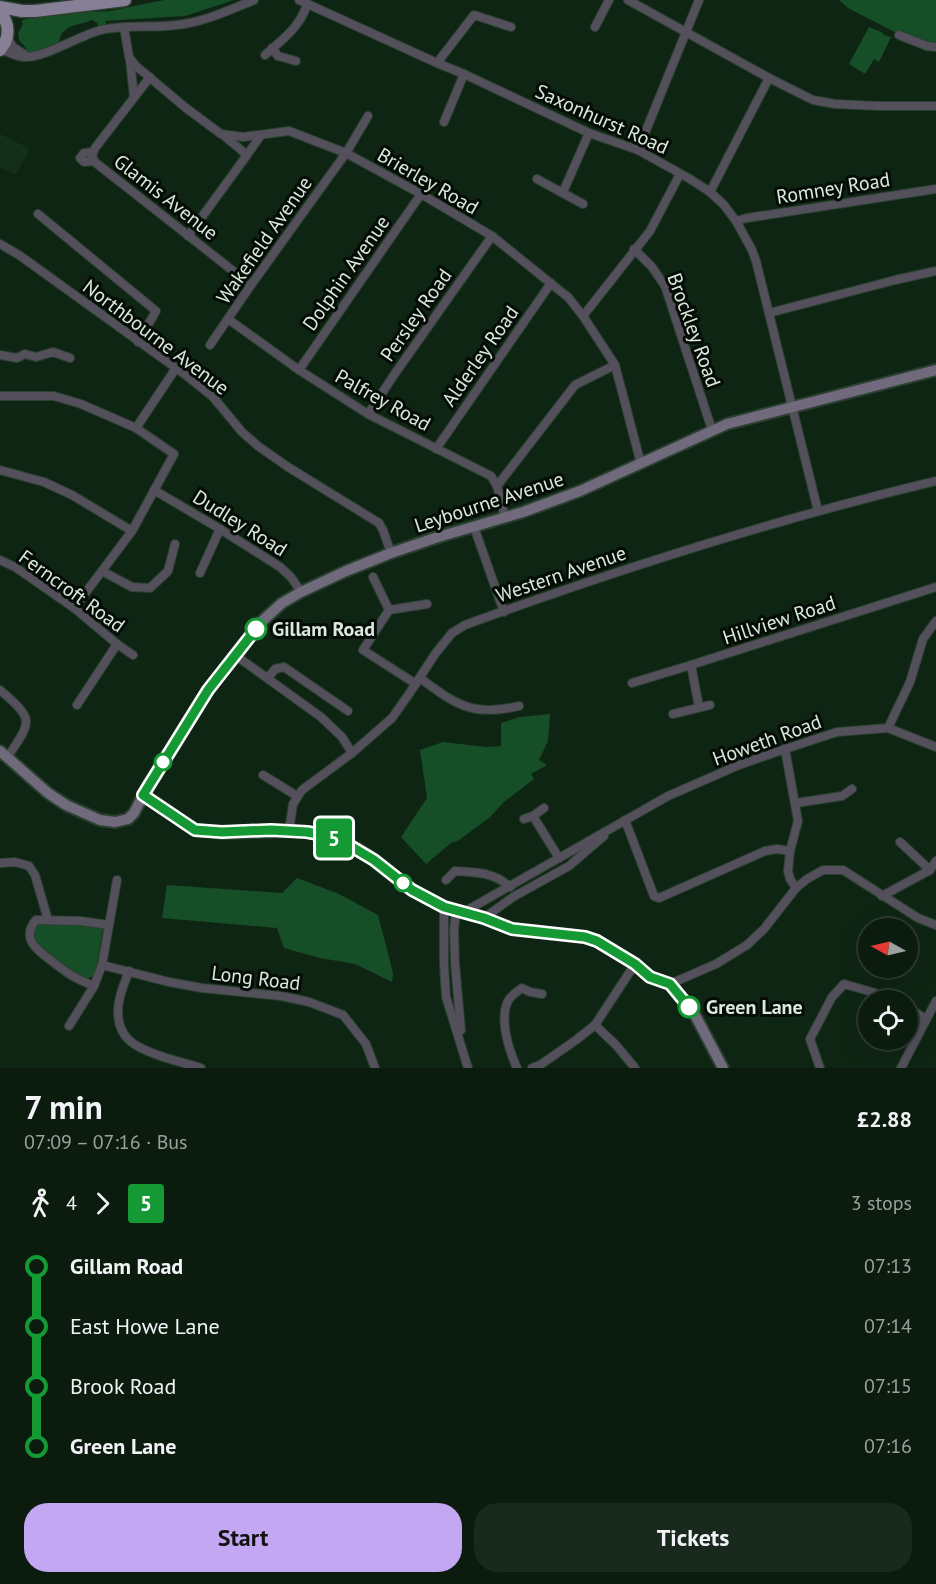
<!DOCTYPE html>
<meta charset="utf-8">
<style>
body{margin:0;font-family:"PT Sans",sans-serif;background:#19291d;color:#f1f3f6;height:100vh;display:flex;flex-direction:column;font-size:22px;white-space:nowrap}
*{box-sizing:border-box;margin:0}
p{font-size:20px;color:#9aa19e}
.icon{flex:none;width:33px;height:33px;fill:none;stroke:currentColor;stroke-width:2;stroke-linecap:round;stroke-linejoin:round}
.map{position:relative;height:1068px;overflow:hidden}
.side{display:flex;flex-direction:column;background:#0b1c0f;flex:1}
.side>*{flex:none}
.badge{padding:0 12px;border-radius:4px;font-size:21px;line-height:39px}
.needle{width:39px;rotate:278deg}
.tools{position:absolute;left:858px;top:918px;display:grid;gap:12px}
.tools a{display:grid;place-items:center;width:60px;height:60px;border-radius:50%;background:#0b1c0f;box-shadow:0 6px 24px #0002,0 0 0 2px #2b3a2f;font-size:30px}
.map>.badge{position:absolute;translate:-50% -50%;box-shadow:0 0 0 3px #fff}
.legs{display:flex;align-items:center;gap:9px;height:66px;padding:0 24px;font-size:20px}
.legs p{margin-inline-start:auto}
.summary{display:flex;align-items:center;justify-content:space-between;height:102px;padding:0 24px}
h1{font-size:33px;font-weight:600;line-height:45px}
.action{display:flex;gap:12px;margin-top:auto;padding:12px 24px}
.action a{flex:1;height:69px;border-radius:24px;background:#c3a7f2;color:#111;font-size:24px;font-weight:600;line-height:69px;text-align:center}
.action a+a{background:#19291d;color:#f1f3f6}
ul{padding:0 24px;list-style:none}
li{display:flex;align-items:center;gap:21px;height:60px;font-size:22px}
li i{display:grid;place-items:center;width:9px;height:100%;margin:0 8px;background:currentColor}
li i::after{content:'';width:15px;height:15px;margin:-8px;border:4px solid;border-radius:50%;background:#0b1c0f}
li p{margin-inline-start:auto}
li:first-child i{background:linear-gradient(#0000 50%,currentColor 0)}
li:last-child i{background:linear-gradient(currentColor 50%,#0000 0)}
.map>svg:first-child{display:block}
.built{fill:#132f1a}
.green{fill:#164e27}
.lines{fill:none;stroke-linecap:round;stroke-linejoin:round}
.street-casing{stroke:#2b4030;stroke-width:10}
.secondary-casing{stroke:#2b4030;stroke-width:14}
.primary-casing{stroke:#2b4030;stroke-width:15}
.street{stroke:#534f5b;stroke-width:8}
.secondary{stroke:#706a7c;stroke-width:10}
.primary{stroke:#877f96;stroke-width:12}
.line-1-casing{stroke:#fff;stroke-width:14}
.line-1{stroke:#149934;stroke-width:9}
.stop-1-dot{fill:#fff;stroke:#149934;stroke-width:3}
.labels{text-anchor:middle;stroke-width:6;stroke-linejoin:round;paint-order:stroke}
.street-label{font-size:20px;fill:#dae8dd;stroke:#040c05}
.stop-label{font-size:20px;font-weight:bold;fill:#dae8dd;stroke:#040c05;text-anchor:start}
</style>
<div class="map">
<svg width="936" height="1068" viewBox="0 0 936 1068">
<rect width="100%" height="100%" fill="#0f2514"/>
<path class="built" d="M0,134L30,149L15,175L0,167Z"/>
<g class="green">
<path d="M164,0H234L185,16L105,21L107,26L99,28L97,23L92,20C78,26 60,24 59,44L44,50L36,51L34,54L28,53L26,48L19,40L18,33L23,24L21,21L33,16L94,10L95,12L110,11Z"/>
<path d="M839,0H936V44L921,40L916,36L914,42L848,8Z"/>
<path d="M869,27L883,33L884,35L891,37L879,62L874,59L865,74L849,64Z"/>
<path d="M550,714L548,741L539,760L547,765L531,774L534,779L504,802L489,818L459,840L451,843L426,864L401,837L427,798L420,750L443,742L486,747L501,746V723L520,717Z"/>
<path d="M297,878L339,894L378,915L393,973L392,982L355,964L320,958L284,948L277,928L162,918L167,885L282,893Z"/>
<path d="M37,922L81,924L103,929L95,976L86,979L73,974L34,942L33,932Z"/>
</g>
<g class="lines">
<defs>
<g id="street">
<path d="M299,0L437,63L464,74L589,133L638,150L690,179L710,192L724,205L736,221L752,250L756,261L818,511"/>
<path d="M628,0L769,78L813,100L835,104L879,106H936"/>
<path d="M124,27L129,57L136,66L186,108L221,134L243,137L289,131L346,153L421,194L492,236L559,290L568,297L583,316L615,365L641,464"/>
<path d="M595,27L609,0"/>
<path d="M899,35L927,46L936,47"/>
<path d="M7,37L13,47L24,54"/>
<path d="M272,48L278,56L296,61"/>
<path d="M1,49C8,52 15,56 23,57C43,59 80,35 101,30C129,24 157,29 184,24C208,20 232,9 254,0"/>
<path d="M265,55C283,39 299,28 307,5"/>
<path d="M130,60L134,97"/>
<path d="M437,63L474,15L511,27"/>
<path d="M150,77L95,148C92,155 91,157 96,163L251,285"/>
<path d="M444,122L464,74"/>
<path d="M638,150L699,0"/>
<path d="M93,152L84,153L80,158L84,162L94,161"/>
<path d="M247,155L261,135"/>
<path d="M537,179L583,204"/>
<path d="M563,192L589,133"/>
<path d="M710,192L769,78"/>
<path d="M38,214L156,311L138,342"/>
<path d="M736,221L747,218L936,189"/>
<path d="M188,236L247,155L222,134"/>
<path d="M0,244L19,255L187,376L213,397L242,432L258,446L288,467L379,523L383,530L391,553"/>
<path d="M634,249L652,267L665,286L712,430"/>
<path d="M769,313L895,280L936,271"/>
<path d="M583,316L650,231L680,174"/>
<path d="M228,319L299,370L368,414L491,476L497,486L505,518"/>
<path d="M210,345L251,285L346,153L368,116"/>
<path d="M0,355L17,358L25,354L36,357L53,352L70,358"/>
<path d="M299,370L421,194"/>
<path d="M0,396H54L81,404L136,428L174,454L132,531L74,608"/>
<path d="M368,414L396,372L492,236"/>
<path d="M136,428L176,368"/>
<path d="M436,449L551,283"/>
<path d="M0,470L44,482L72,495L132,531"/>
<path d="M497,486L575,385L615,365"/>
<path d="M154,490L220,529L280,567L291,577L301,592"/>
<path d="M474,527L504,612"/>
<path d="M0,560L15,567L74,608L117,644L133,655"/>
<path d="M102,571L132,587L150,588L168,571L175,544"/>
<path d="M200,573L220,529"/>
<path d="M373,577L389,610L363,650L416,684"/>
<path d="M389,610L427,604"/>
<path d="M235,655L321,717L342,737L352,753"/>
<path d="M691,665L699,707"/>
<path d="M268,678L275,669L284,667L348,711"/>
<path d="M420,678C456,705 473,717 519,706"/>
<path d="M632,683L691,665L936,587"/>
<path d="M0,690C36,721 31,721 7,758"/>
<path d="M77,705L117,644"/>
<path d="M673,714L710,705"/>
<path d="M888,728L910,682L923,639L936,621"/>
<path d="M785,749L798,821L790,851L788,871L790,879L796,888"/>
<path d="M263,775L297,796"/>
<path d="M796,803L842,796L852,789"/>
<path d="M533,816L544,808"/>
<path d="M524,819L533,816L559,858"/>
<path d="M625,820L654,896L659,898L765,851L777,849L790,851"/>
<path d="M289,831L293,804L302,790L352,753L392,718L409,694L435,654L452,633L465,625C619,569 776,519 936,481"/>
<path d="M900,842L930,870"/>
<path d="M1,863L15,862L29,866L35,875L48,920"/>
<path d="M446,880L455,871C475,872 494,872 510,887"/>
<path d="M882,896L930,870L936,861"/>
<path d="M444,907V964L446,997L468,1068"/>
<path d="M456,910L454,930L455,964L461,1030"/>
<path d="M464,912L668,796L739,765L785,749L837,732L888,728L936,747"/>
<path d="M484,918L513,897L569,866L604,836"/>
<path d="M102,965L169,982L202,988L281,996L309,1002L343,1015L366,1044L375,1068"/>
<path d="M129,971C124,984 118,998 118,1012C118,1023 122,1034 130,1041C145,1054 182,1062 201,1068"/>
<path d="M670,984L716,964L747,945L764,929L796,888L807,879L823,870H843L918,918L936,925"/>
<path d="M94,986C76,979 68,974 53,962C38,951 20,939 36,920L80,921L109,925"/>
<path d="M908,1007L925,1019"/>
<path d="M595,1025L616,1045L635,1068"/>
<path d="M69,1026L94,986L102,965L117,880"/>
<path d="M517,1068C509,1051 499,1019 508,1001C511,995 518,991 522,988L530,992L542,994"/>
<path d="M532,1068L540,1065L576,1040L595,1025L635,964"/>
<path d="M820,1068L810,1039L832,997L844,984L872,992L893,1000"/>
<path d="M901,1068L936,1001"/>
</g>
<g id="secondary">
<path d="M0,751L48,793L66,805L100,820L115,822L128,819L134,813L150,782L208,690L260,623L282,603L301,592L346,571L391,553L435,538L523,512L580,491L727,424L936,370"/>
<path d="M143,795L195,830L222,833L289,831L307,832L329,836L354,847L366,854L412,890L444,907L484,918L512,929L585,937L597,941L635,964L650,977L670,984L694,1013L723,1068"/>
</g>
<g id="primary">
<path d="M0,7L22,11H35L125,0"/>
<path d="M0,12C10,24 10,38 0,50"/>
</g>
</defs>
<use href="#street" class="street-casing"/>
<use href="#secondary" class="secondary-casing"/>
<use href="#primary" class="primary-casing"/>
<use href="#street" class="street"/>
<use href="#secondary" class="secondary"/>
<use href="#primary" class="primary"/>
</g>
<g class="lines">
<defs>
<path id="line-1" d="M256,629L208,690L143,795L195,830L222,832L271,830L307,832L329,836L342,841L374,860L412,890L444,907L484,918L512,929L585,937L597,941L635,964L650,977L670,984L689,1007"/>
</defs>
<use href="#line-1" class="line-1-casing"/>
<use href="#line-1" class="line-1"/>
</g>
<g class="stop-1-dot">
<circle cx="256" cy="629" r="10"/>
<circle cx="163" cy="762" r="8"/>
<circle cx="403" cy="883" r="8"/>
<circle cx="689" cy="1007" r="10"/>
</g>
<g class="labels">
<g class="street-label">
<text transform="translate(602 119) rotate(24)" y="7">Saxonhurst Road</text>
<text transform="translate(428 181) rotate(30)" y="7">Brierley Road</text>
<text transform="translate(833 188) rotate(-9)" y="7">Romney Road</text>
<text transform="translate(166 197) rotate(38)" y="7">Glamis Avenue</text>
<text transform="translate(264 240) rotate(-55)" y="7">Wakefield Avenue</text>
<text transform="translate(346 273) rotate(-55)" y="7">Dolphin Avenue</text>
<text transform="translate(416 315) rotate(-55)" y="7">Persley Road</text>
<text transform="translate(694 330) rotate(70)" y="7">Brockley Road</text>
<text transform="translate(156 337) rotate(37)" y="7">Northbourne Avenue</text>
<text transform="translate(480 356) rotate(-55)" y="7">Alderley Road</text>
<text transform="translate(383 400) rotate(29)" y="7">Palfrey Road</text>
<text transform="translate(489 502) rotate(-18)" y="7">Leybourne Avenue</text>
<text transform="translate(240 523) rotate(32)" y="7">Dudley Road</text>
<text transform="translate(561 574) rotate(-19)" y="7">Western Avenue</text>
<text transform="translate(72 591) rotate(36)" y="7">Ferncroft Road</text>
<text transform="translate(779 620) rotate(-18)" y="7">Hillview Road</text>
<text transform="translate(767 740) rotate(-20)" y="7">Howeth Road</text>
<text transform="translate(256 978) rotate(7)" y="7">Long Road</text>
</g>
<g class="stop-label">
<text x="272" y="636">Gillam Road</text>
<text x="706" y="1014">Green Lane</text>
</g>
</g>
</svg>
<div class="tools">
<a><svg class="needle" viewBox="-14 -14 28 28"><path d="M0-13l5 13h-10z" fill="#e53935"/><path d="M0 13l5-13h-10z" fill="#9aa19e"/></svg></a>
<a><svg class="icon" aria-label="locate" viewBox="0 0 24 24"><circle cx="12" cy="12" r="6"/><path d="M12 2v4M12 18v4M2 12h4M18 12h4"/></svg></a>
</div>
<b class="badge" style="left:334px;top:838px;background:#149934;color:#fff">5</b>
</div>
<section class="side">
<div class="summary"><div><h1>7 min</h1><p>07:09 – 07:16 · Bus</p></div><b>£2.88</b></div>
<div class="legs"><svg class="icon" aria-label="walk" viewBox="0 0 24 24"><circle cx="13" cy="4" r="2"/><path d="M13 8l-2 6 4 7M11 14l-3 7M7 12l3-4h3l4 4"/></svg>4<svg class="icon" aria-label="forward" viewBox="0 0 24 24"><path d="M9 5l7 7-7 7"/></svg><b class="badge" style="background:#149934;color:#fff">5</b><p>3 stops</p></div>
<ul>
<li><i style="color:#149934"></i><b>Gillam Road</b><p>07:13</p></li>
<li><i style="color:#149934"></i><span>East Howe Lane</span><p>07:14</p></li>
<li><i style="color:#149934"></i><span>Brook Road</span><p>07:15</p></li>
<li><i style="color:#149934"></i><b>Green Lane</b><p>07:16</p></li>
</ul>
<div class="action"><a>Start</a><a>Tickets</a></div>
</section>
